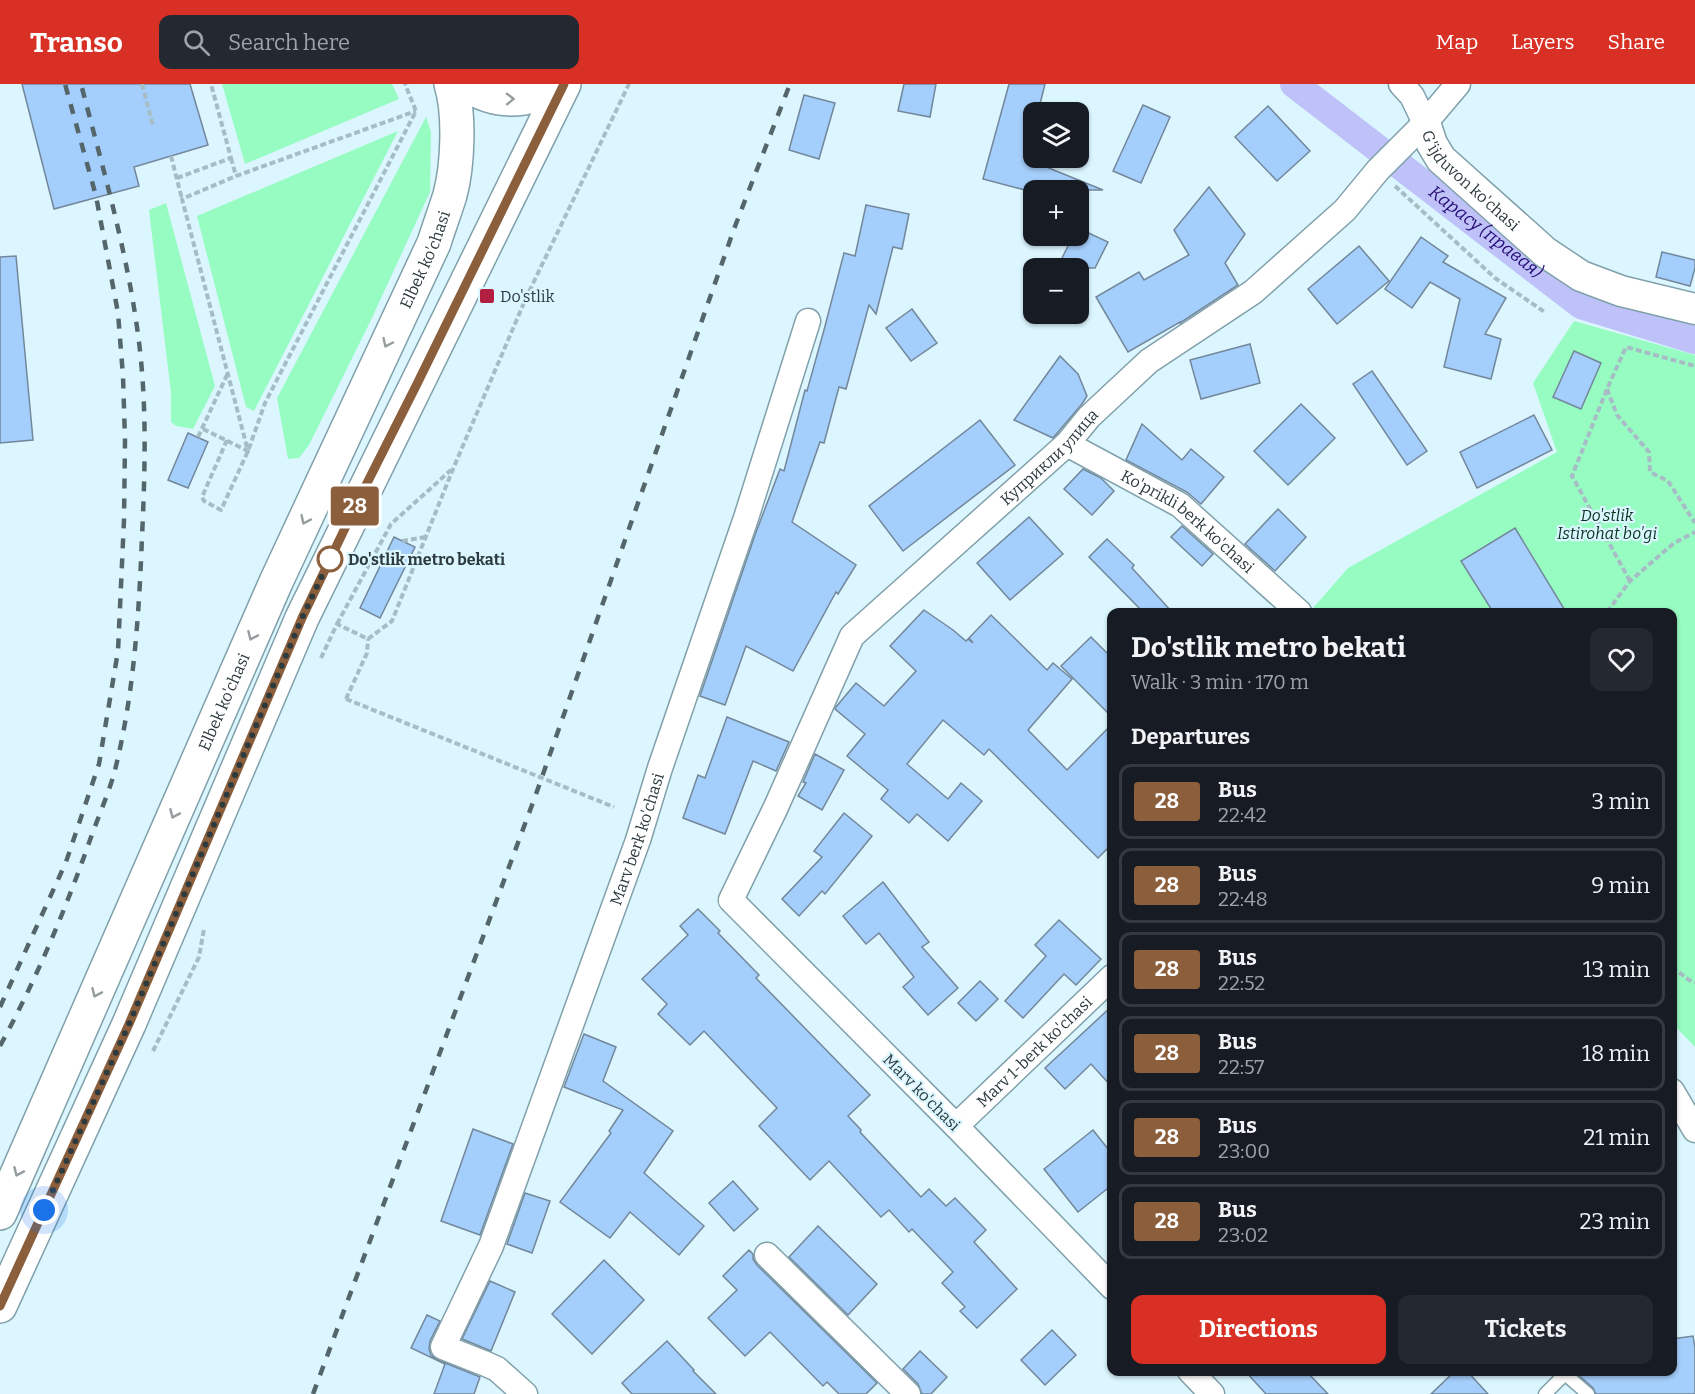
<!DOCTYPE html>
<meta charset="utf-8">
<style>
body{margin:0;font-family:Bitter,serif;background:#242831;color:#f1f3f6;height:100vh;display:flex;flex-direction:column;font-size:22px;white-space:nowrap}
*{box-sizing:border-box;margin:0}
p{font-size:20px;color:#9ea1a6}
.icon{flex:none;width:33px;height:33px;fill:none;stroke:currentColor;stroke-width:2;stroke-linecap:round;stroke-linejoin:round}
.map{position:relative;flex:1;overflow:hidden}
.drawer{position:absolute;left:1107px;top:524px;width:570px;height:768px;display:flex;flex-direction:column;background:#171b24;border-radius:12px;box-shadow:0 2px 4px #0004}
.drawer>*{flex:none}
.badge{padding:0 12px;border-radius:4px;font-size:21px;line-height:39px}
.buttons{position:absolute;left:1023px;top:18px;display:grid;gap:12px}
.buttons a{display:grid;place-items:center;width:66px;height:66px;border-radius:12px;background:#171b24;box-shadow:0 2px 4px #0004;font-size:30px}
.you{position:absolute;width:30px;height:30px;margin:-15px;border:4px solid #fff;border-radius:50%;background:#1a73e8;box-shadow:0 0 0 9px #1a73e833}
.map>.badge{position:absolute;translate:-50% -50%;box-shadow:0 0 0 3px #fff}
h2{padding:0 24px;font-size:22px;line-height:54px}
.round{display:grid;place-items:center;flex:none;width:63px;height:63px;border-radius:12px;background:#242831}
.overview{display:flex;align-items:center;justify-content:space-between;height:102px;padding:0 24px}
h1{font-size:28px;font-weight:700;line-height:45px}
.primary-button{display:flex;gap:12px;margin-top:auto;padding:12px 24px}
.primary-button a{flex:1;height:69px;border-radius:12px;background:#d93025;color:#fff;font-size:24px;font-weight:700;line-height:69px;text-align:center}
.primary-button a+a{background:#242831;color:#f1f3f6}
ul{padding:0;list-style:none}
li{display:flex;align-items:center;gap:18px;height:75px;margin:0 12px 9px;padding:0 12px;border:3px solid #363941;border-radius:12px}
li div{flex:1}
li b{display:block;font-size:22px}
li em{font-style:normal}
li .badge{min-width:66px;font-weight:700;text-align:center}
header{display:flex;align-items:center;gap:36px;box-sizing:border-box;height:84px;padding:0 30px;background:#d93025;color:#fff}
header strong{font-size:28px}
nav{display:flex;gap:33px;margin-inline-start:auto;font-size:21px}
.search{width:420px;height:54px;background:#242831;display:flex;align-items:center;gap:15px;box-sizing:border-box;padding:0 21px;border-radius:12px;color:#9ea1a6;font-size:22px}
.map>svg:first-child{display:block}
.green{fill:#97fcc1}
.lines{fill:none;stroke-linecap:round;stroke-linejoin:round}
.canal{stroke:#bec2f9;stroke-width:28}
.building{fill:#a4cefb;stroke:#73879b;stroke-width:1.5}
.service-casing{stroke:#80a0aa;stroke-width:15}
.minor-casing{stroke:#80a0aa;stroke-width:27}
.tertiary-casing{stroke:#80a0aa;stroke-width:33}
.secondary-casing{stroke:#80a0aa;stroke-width:36}
.path{stroke:#a6bdc5;stroke-width:4;stroke-dasharray:6 3;stroke-linecap:butt}
.service{stroke:#fff;stroke-width:12}
.minor{stroke:#fff;stroke-width:24}
.tertiary{stroke:#fff;stroke-width:30}
.secondary{stroke:#fff;stroke-width:33}
.rail{stroke:#55666b;stroke-width:4.5;stroke-dasharray:10 10;stroke-linecap:butt}
.path-bridge{stroke:#a6bdc5;stroke-width:4;stroke-dasharray:6 3;stroke-linecap:butt}
.oneway{stroke:#969d9f}
.line-casing{stroke:#fff;stroke-width:14}
.line{stroke:#8b5e3c;stroke-width:9}
.walk{stroke:#2d3b3f;stroke-width:6;stroke-dasharray:0 10.8}
.poi-dot{fill:#b21f41;stroke:#dbf6ff;stroke-width:2}
.stop-dot{fill:#fff;stroke:#8b5e3c;stroke-width:3}
.labels{text-anchor:middle;stroke-width:4.5;stroke-linejoin:round;paint-order:stroke}
.street-label{font-size:16px;fill:#2d3b3f;stroke:#dbf6ff}
.poi-label{font-size:16px;fill:#2d3b3f;stroke:#dbf6ff;text-anchor:start}
.park-label{font-size:16px;font-style:italic;fill:#07351f;stroke:#dbf6ff}
.stop-label{font-size:16px;font-weight:bold;fill:#2d3b3f;stroke:#dbf6ff;text-anchor:start}
.water-label{font-size:18px;font-style:italic;fill:#260c75;stroke:#dbf6ff}
</style>
<header>
<strong>Transo</strong>
<div class="search"><svg class="icon" aria-label="search" viewBox="0 0 24 24"><circle cx="10" cy="10" r="6"/><path d="M15 15l6 6"/></svg>Search here</div>
<nav><a>Map</a><a>Layers</a><a>Share</a></nav>
</header>
<div class="map">
<svg width="1695" height="1310" viewBox="0 0 1695 1310">
<rect width="100%" height="100%" fill="#dbf6ff"/>
<g class="green">
<path d="M222,0H392L399,15L245,80Z"/>
<path d="M426,33L431,48L430,108L371,236L309,361L299,374L288,375L277,314Z"/>
<path d="M398,47L254,327L246,323L197,132Z"/>
<path d="M166,119L215,302L193,345L176,342L171,338V309L149,126Z"/>
<path d="M1574,237L1695,271V963L1673,940L1672,528H1317L1313,524L1348,484L1557,368L1533,299Z"/>
</g>
<g class="lines">
<path class="canal" id="s1" d="M1294,0L1581,221L1695,256"/>
</g>
<g class="building">
<path d="M22,0H190L208,61L134,83L139,102L54,125Z"/>
<path d="M904,0H936L930,33L898,27Z"/>
<path d="M1009,0H1045L1038,28H1034V45L1029,61L1034,62V78L1103,106H1025L983,95Z"/>
<path d="M804,11L835,19L819,75L789,66Z"/>
<path d="M1143,21L1170,33L1141,99L1113,87Z"/>
<path d="M1268,22L1310,67L1277,97L1235,53Z"/>
<path d="M1209,103L1245,150L1225,179L1238,201L1180,239V238L1128,268L1096,213L1139,188L1144,196L1189,171L1174,146Z"/>
<path d="M866,121L909,130L902,165L893,163L876,230L869,221L846,305L839,303L824,359L820,358L792,438L856,481L838,510L836,508L793,587L746,562L725,621L700,612L755,451L780,385L784,387L805,306L807,307L824,246L844,169L855,172Z"/>
<path d="M1078,144L1108,158L1095,184H1057L1073,152H1078Z"/>
<path d="M1421,153L1448,172L1443,178L1506,214L1485,250L1501,255L1491,295L1444,283L1460,215L1430,198L1412,224L1385,205Z"/>
<path d="M1359,162L1389,197L1337,240L1308,205Z"/>
<path d="M1662,168L1695,176V184L1690,202L1656,193Z"/>
<path d="M16,172L33,356L0,359V173Z"/>
<path d="M912,225L937,259L911,277L886,244Z"/>
<path d="M1250,260L1260,299L1201,315L1190,276Z"/>
<path d="M1574,267L1601,279L1581,325L1553,313Z"/>
<path d="M1060,272L1078,290L1087,312L1082,320L1053,354L1014,336Z"/>
<path d="M1372,287L1427,367L1407,381L1353,300Z"/>
<path d="M1301,320L1335,354L1288,401L1254,367Z"/>
<path d="M1534,331L1552,366L1477,404L1460,368Z"/>
<path d="M980,336L1015,381L903,467L869,422Z"/>
<path d="M1142,340L1182,376L1191,365L1224,393L1201,420L1187,408L1126,376Z"/>
<path d="M188,349L208,358L188,404L168,396Z"/>
<path d="M1083,385L1101,394L1114,407L1092,431L1064,405Z"/>
<path d="M1278,425L1306,453L1275,487L1245,460Z"/>
<path d="M1029,433L1063,470L1010,516L977,479Z"/>
<path d="M1182,442L1213,470L1202,482L1171,453Z"/>
<path d="M1515,444L1566,528H1493L1461,477Z"/>
<path d="M394,453L415,463L380,534L360,524Z"/>
<path d="M1107,455L1134,481L1132,484L1172,528H1143L1089,473Z"/>
<path d="M924,526L953,546L966,557L968,555L973,559L969,554L991,531L1047,586L1053,579L1072,595L1028,646L1067,686L1112,640V760L1098,774L989,665L984,671L943,636L907,680L948,715L961,699L982,717L948,757L917,730L909,739L881,715L888,706L847,672L865,650L835,625L836,623L856,599L884,622L916,587L890,562Z"/>
<path d="M1091,553L1112,574V633L1061,582Z"/>
<path d="M727,633L789,658L776,687L753,677L725,750L683,734L698,691L705,694Z"/>
<path d="M815,670L844,686L822,726L798,712L806,699L803,698Z"/>
<path d="M844,729L872,752L825,810L822,807L799,832L782,815L822,773L814,767Z"/>
<path d="M883,798L929,858L922,863L958,904L928,931L903,903L914,893L879,849L866,860L843,832Z"/>
<path d="M698,825L720,847L718,849L759,891L756,894L870,1011L848,1032L861,1046L860,1048L921,1113L929,1105L946,1122L955,1114L986,1146L974,1158L1017,1205L977,1244L960,1227L965,1223L942,1199L953,1188L912,1145L909,1148L889,1126L881,1133L829,1077L810,1096L759,1042L777,1024L704,947L690,961L658,930L667,920L642,895L688,851L680,842Z"/>
<path d="M1059,836L1101,875L1076,901L1064,890L1023,934L1005,917L1046,872L1035,861Z"/>
<path d="M980,897L998,915L976,937L958,919Z"/>
<path d="M1112,922V1003L1091,980L1065,1005L1045,984Z"/>
<path d="M584,950L616,963L603,997L673,1047L644,1089L704,1142L679,1171L630,1128L610,1154L560,1118L611,1049L609,1047L623,1026L564,1003Z"/>
<path d="M473,1045L513,1060L480,1151L441,1137Z"/>
<path d="M1093,1046L1112,1070V1101L1078,1128L1044,1085Z"/>
<path d="M733,1097L758,1125L734,1147L709,1119Z"/>
<path d="M525,1109L550,1117L532,1169L507,1160Z"/>
<path d="M818,1142L877,1200L848,1231L789,1173Z"/>
<path d="M749,1166L753,1170V1175L757,1181L877,1299L866,1310H839L827,1298L823,1302L770,1248L745,1272L708,1234L737,1206L723,1192Z"/>
<path d="M604,1176L644,1216L592,1270L552,1230Z"/>
<path d="M490,1197L515,1208L491,1267L462,1255Z"/>
<path d="M427,1231L440,1237L430,1257L429,1265L431,1271L438,1276L480,1293L474,1310H434L445,1280L411,1264Z"/>
<path d="M1052,1246L1076,1271L1045,1301L1021,1276Z"/>
<path d="M1693,1252L1695,1264V1310H1596L1593,1304L1574,1287H1672V1255Z"/>
<path d="M667,1257L694,1286L693,1287L716,1310H632L622,1299Z"/>
<path d="M920,1267L947,1293L931,1310H922L918,1300L903,1285Z"/>
<path d="M1245,1287H1306L1328,1310H1266Z"/>
<path d="M1455,1287H1467L1488,1310H1431Z"/>
</g>
<g class="lines">
<defs>
<path id="service" d="M1545,1310L1565,1290L1588,1310"/>
<g id="minor">
<path d="M1401,0L1412,12L1425,39"/>
<path id="s2" d="M1067,360L1180,421L1299,528"/>
<path d="M1672,1007L1695,1046"/>
<path id="s3" d="M956,1042L1112,893"/>
<path d="M767,1171L908,1310"/>
<path id="s4" d="M1112,1203L956,1042L731,816L776,723L852,552L1067,360L1089,333L1149,277L1253,208L1345,126L1378,86L1425,39L1458,0"/>
<path d="M1190,1287L1212,1310"/>
<path id="s5" d="M525,1310L497,1285L486,1280L443,1263L491,1162L638,756L660,684L746,434L808,237"/>
</g>
<g id="tertiary">
<path id="s6" d="M1425,39L1432,60L1441,75L1545,168L1581,192L1621,207L1695,225"/>
</g>
<g id="secondary">
<path d="M465,0C494,19 527,21 555,0"/>
<path id="s7" d="M0,1129L276,498L434,159C439,143 445,127 450,111C458,81 460,29 451,0"/>
<path d="M0,1222L129,940L302,534L564,0"/>
</g>
</defs>
<use href="#service" class="service-casing"/>
<use href="#minor" class="minor-casing"/>
<use href="#tertiary" class="tertiary-casing"/>
<use href="#secondary" class="secondary-casing"/>
<g class="path">
<path d="M142,0L153,42"/>
<path d="M171,72L182,115"/>
<path d="M231,74L236,92"/>
<path d="M177,94L231,74L211,0"/>
<path d="M1395,102L1495,194L1546,229"/>
<path d="M1607,305L1617,331L1649,368L1650,388L1668,397L1695,439"/>
<path d="M203,345L248,367L182,115L236,92L416,27"/>
<path d="M198,353L228,289"/>
<path d="M227,356L202,413L204,417L221,426L248,367L265,319L416,27L405,0"/>
<path d="M402,457L425,453"/>
<path d="M1630,497L1572,392L1607,305L1626,263L1695,282"/>
<path d="M1607,528L1630,497L1674,459L1695,448"/>
<path d="M337,540L391,440L451,386"/>
<path d="M321,574L337,540L368,555L392,537L453,385L526,214L629,0"/>
<path d="M346,615L367,569L368,555"/>
<path d="M1672,883L1689,896L1695,898"/>
<path d="M153,967L199,873L204,845"/>
</g>
<use href="#service" class="service"/>
<use href="#minor" class="minor"/>
<use href="#tertiary" class="tertiary"/>
<use href="#secondary" class="secondary"/>
<g class="rail">
<path d="M0,923L66,778L99,680L118,567L124,436L125,356L123,292L118,229L96,112L65,0"/>
<path d="M0,962C36,896 65,827 90,756C98,733 109,709 115,686C134,610 139,530 142,453C145,388 147,323 139,258C128,170 103,85 81,0"/>
<path d="M313,1310L535,713L734,145L790,0"/>
</g>
<path class="path-bridge" d="M346,615L614,723"/>
</g>
<defs><path id="oneway-chevron" d="M-2-3.5L2.5 0L-2 3.5" fill="none" stroke-width="1.6" stroke-linecap="round" stroke-linejoin="round" transform="scale(1.5)"/></defs>
<g class="oneway">
<use href="#oneway-chevron" transform="translate(510 15) rotate(-1)"/>
<use href="#oneway-chevron" transform="translate(387 259) rotate(115)"/>
<use href="#oneway-chevron" transform="translate(305 436) rotate(115)"/>
<use href="#oneway-chevron" transform="translate(252 552) rotate(114)"/>
<use href="#oneway-chevron" transform="translate(174 730) rotate(114)"/>
<use href="#oneway-chevron" transform="translate(96 909) rotate(114)"/>
<use href="#oneway-chevron" transform="translate(18 1088) rotate(114)"/>
</g>
<g class="lines">
<defs>
<path id="line" d="M0,1222L129,940L302,534L358,417L417,300L564,0"/>
</defs>
<use href="#line" class="line-casing"/>
<use href="#line" class="line"/>
<path class="walk" d="M44,1126L129,940L302,534L330,475"/>
</g>
<rect class="poi-dot" x="479" y="204" width="16" height="16" rx="3"/>
<circle class="stop-dot" cx="330" cy="475" r="12"/>
<g class="labels">
<g class="street-label">
<text dy="6" stroke="none"><textPath href="#s6" startOffset="75">G'ijduvon ko'chasi</textPath></text>
<text dy="6" stroke="none"><textPath href="#s7" startOffset="1044">Elbek ko'chasi</textPath></text>
<text dy="6" stroke="none"><textPath href="#s4" startOffset="1100">Куприкли улица</textPath></text>
<text dy="6" stroke="none"><textPath href="#s2" startOffset="144">Ko'prikli berk ko'chasi</textPath></text>
<text dy="6" stroke="none"><textPath href="#s7" startOffset="558">Elbek ko'chasi</textPath></text>
<text dy="6" stroke="none"><textPath href="#s5" startOffset="640">Marv berk ko'chasi</textPath></text>
<text dy="6" stroke="none"><textPath href="#s3" startOffset="108">Marv 1-berk ko'chasi</textPath></text>
<text transform="translate(922 1008) rotate(45)" y="6">Marv ko'chasi</text>
</g>
<g class="poi-label">
<text x="500" y="218">Do'stlik</text>
</g>
<g class="park-label">
<text x="1607" y="437">Do'stlik<tspan x="1607" dy="18">Istirohat bo'gi</tspan></text>
</g>
<g class="stop-label">
<text x="348" y="481">Do'stlik metro bekati</text>
</g>
<g class="water-label">
<text dy="6" stroke="none"><textPath href="#s1" startOffset="242">Карасу (правая)</textPath></text>
</g>
</g>
</svg>
<div class="buttons">
<a><svg class="icon" aria-label="layers" viewBox="0 0 24 24"><path d="M12 4l9 5-9 5-9-5zM3 14l9 5 9-5"/></svg></a>
<a>+</a>
<a>−</a>
</div>
<div class="you" style="left:44px;top:1126px"></div>
<b class="badge" style="left:355px;top:422px;background:#8b5e3c;color:#fff">28</b>
<section class="drawer">
<div class="overview"><div><h1>Do'stlik metro bekati</h1><p>Walk · 3 min · 170 m</p></div><a class="round"><svg class="icon" aria-label="heart" viewBox="0 0 24 24"><path d="M12 20l-8-8c-3-5 5-10 8-4 3-6 11-1 8 4z"/></svg></a></div>
<h2>Departures</h2>
<ul>
<li><span class="badge" style="background:#8b5e3c;color:#fff">28</span><div><b>Bus</b><p>22:42</p></div><em>3 min</em></li>
<li><span class="badge" style="background:#8b5e3c;color:#fff">28</span><div><b>Bus</b><p>22:48</p></div><em>9 min</em></li>
<li><span class="badge" style="background:#8b5e3c;color:#fff">28</span><div><b>Bus</b><p>22:52</p></div><em>13 min</em></li>
<li><span class="badge" style="background:#8b5e3c;color:#fff">28</span><div><b>Bus</b><p>22:57</p></div><em>18 min</em></li>
<li><span class="badge" style="background:#8b5e3c;color:#fff">28</span><div><b>Bus</b><p>23:00</p></div><em>21 min</em></li>
<li><span class="badge" style="background:#8b5e3c;color:#fff">28</span><div><b>Bus</b><p>23:02</p></div><em>23 min</em></li>
</ul>
<div class="primary-button"><a>Directions</a><a>Tickets</a></div>
</section>
</div>
